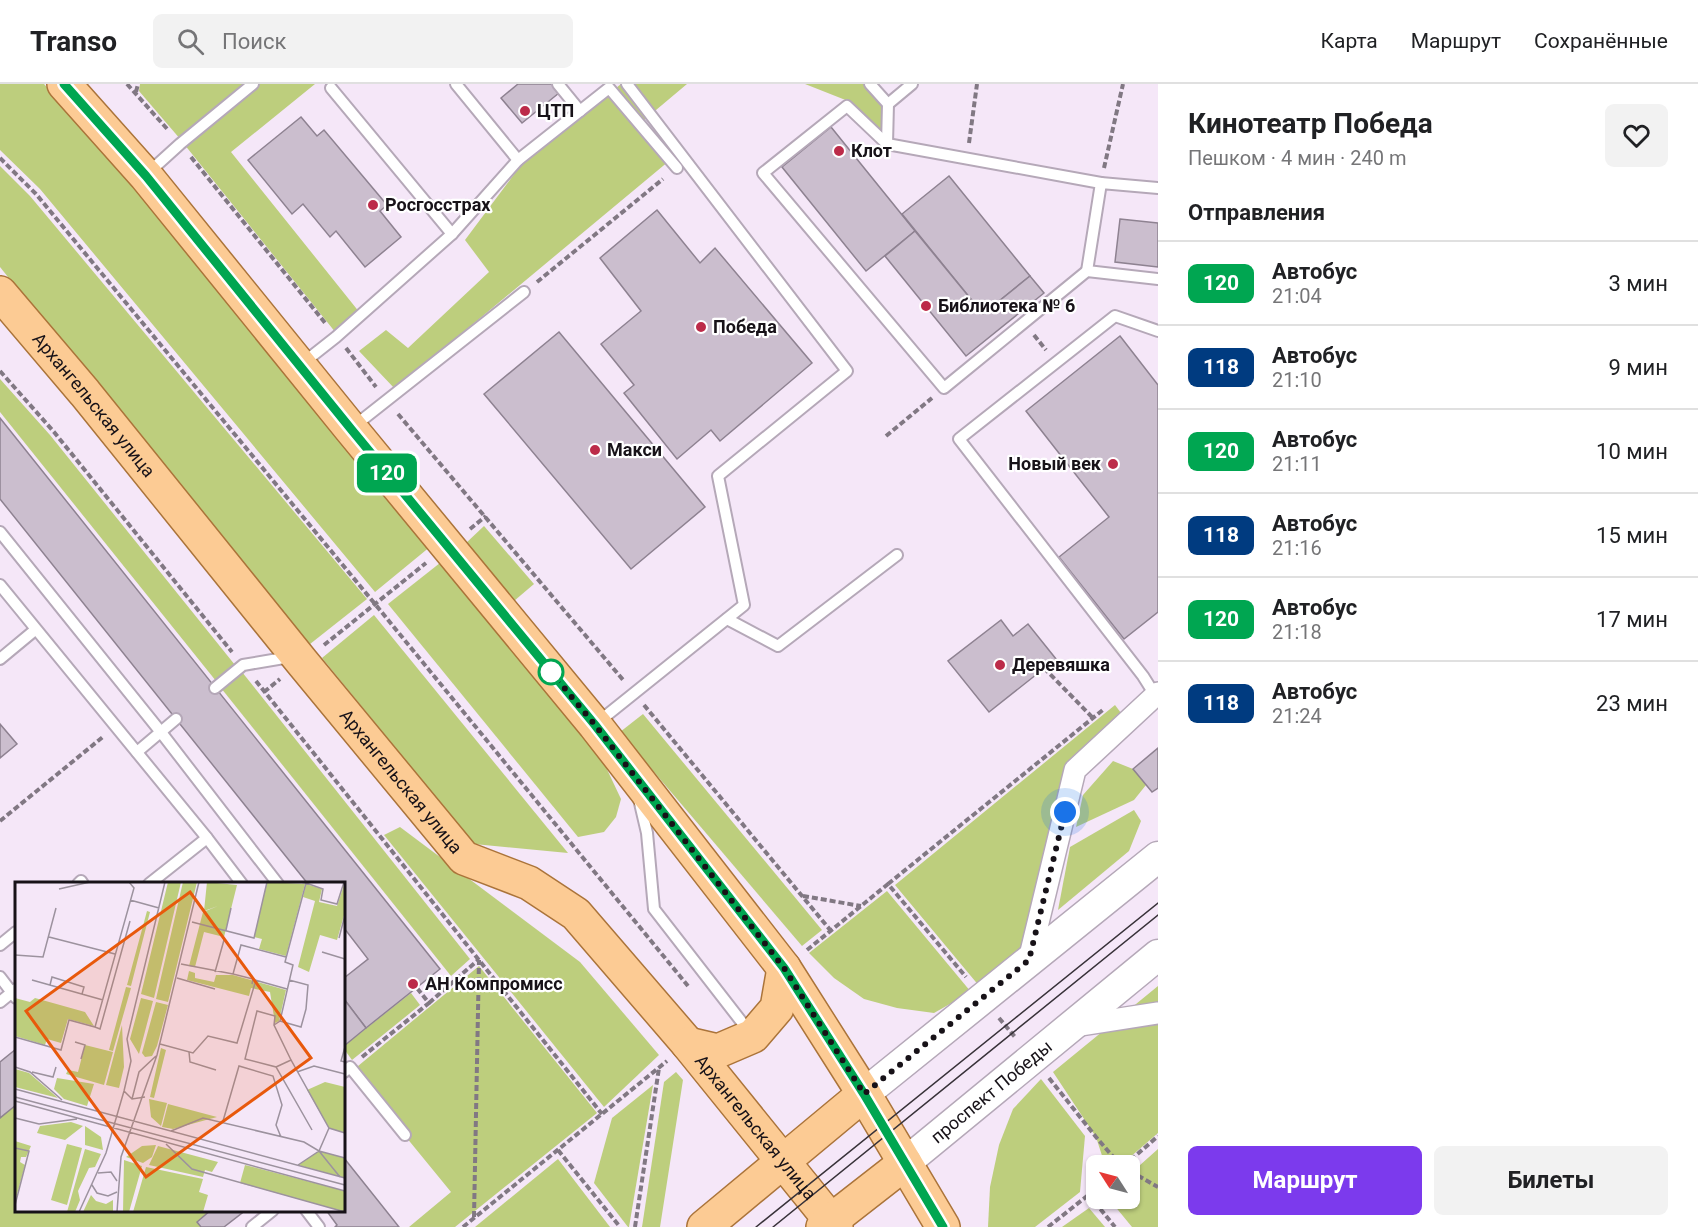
<!DOCTYPE html>
<html lang="ru">
<meta charset="utf-8">
<style>
body{margin:0;font-family:Roboto,sans-serif;background:#f2f2f2;color:#202124;height:100vh;display:flex;flex-direction:column;font-size:22px;white-space:nowrap}
*{box-sizing:border-box;margin:0}
p{font-size:20px;color:#757577}
.icon{flex:none;width:33px;height:33px;fill:none;stroke:currentColor;stroke-width:2;stroke-linecap:round;stroke-linejoin:round}
.map{position:relative;flex:1;overflow:hidden}
.details{display:flex;flex-direction:column;background:#fff;width:540px}
.details>*{flex:none}
.badge{padding:0 12px;border-radius:9px;font-size:21px;line-height:39px}
.needle{width:39px;rotate:306deg}
.tools{position:absolute;left:1086px;top:1071px;display:grid;gap:12px}
.tools a{display:grid;place-items:center;width:54px;height:54px;border-radius:9px;background:#fff;box-shadow:0 2px 4px #0004;font-size:30px}
.you{position:absolute;width:30px;height:30px;margin:-15px;border:4px solid #fff;border-radius:50%;background:#1a73e8;box-shadow:0 0 0 9px #1a73e833}
.map>.badge{position:absolute;translate:-50% -50%;box-shadow:0 0 0 3px #fff}
h2{padding:0 30px;font-size:22px;line-height:54px}
.round{display:grid;place-items:center;flex:none;width:63px;height:63px;border-radius:9px;background:#f2f2f2}
.head{display:flex;align-items:center;justify-content:space-between;height:102px;padding:0 30px}
h1{font-size:28px;font-weight:700;line-height:45px}
.action{display:flex;gap:12px;margin-top:auto;padding:12px 30px}
.action a{flex:1;height:69px;border-radius:9px;background:#7c3aed;color:#fff;font-size:24px;font-weight:700;line-height:69px;text-align:center}
.action a+a{background:#f2f2f2;color:#202124}
ul{padding:0;list-style:none}
li{display:flex;align-items:center;gap:18px;height:84px;padding:0 30px;border-top:2px solid #e0e0e0}
li div{flex:1}
li b{display:block;font-size:22px}
li em{font-style:normal}
li .badge{min-width:66px;font-weight:700;text-align:center}
header{display:flex;align-items:center;gap:36px;box-sizing:border-box;height:84px;padding:0 30px;background:#fff;border-bottom:2px solid #e0e0e0}
header strong{font-size:28px}
nav{display:flex;gap:33px;margin-inline-start:auto;font-size:21px}
.search{width:420px;height:54px;background:#f2f2f2;display:flex;align-items:center;gap:15px;box-sizing:border-box;padding:0 21px;border-radius:9px;color:#757577;font-size:22px}
main{display:flex;flex:1;min-height:0}
.map>svg:first-child{display:block}
.green{fill:#bdce7d}
.building{fill:#cbbece;stroke:#8e8291;stroke-width:1.5}
.lines{fill:none;stroke-linecap:round;stroke-linejoin:round}
.lane-casing{stroke:#b5a8b8;stroke-width:14}
.street-casing{stroke:#b5a8b8;stroke-width:24}
.secondary-casing{stroke:#b5a8b8;stroke-width:33}
.primary-casing{stroke:#ab743a;stroke-width:36}
.path{stroke:#817883;stroke-width:4;stroke-dasharray:6 3;stroke-linecap:butt}
.lane{stroke:#fff;stroke-width:10}
.street{stroke:#fff;stroke-width:21}
.secondary{stroke:#fff;stroke-width:30}
.primary{stroke:#fccb94;stroke-width:33}
.tram{stroke:#383239;stroke-width:1.5}
.line-casing{stroke:#fff;stroke-width:14}
.line{stroke:#00a651;stroke-width:9}
.walk{stroke:#171218;stroke-width:6;stroke-dasharray:0 10.8}
.poi-dot{fill:#bc2b49;stroke:#fff;stroke-width:2}
.stop-dot{fill:#fff;stroke:#00a651;stroke-width:3}
.labels{text-anchor:middle;stroke-width:4.5;stroke-linejoin:round;paint-order:stroke}
.poi-label{font-size:18px;font-weight:bold;fill:#171218;stroke:#fff;text-anchor:start}
.street-label{font-size:18px;fill:#171218;stroke:#fff}
.inset-road{fill:none;stroke:#9c929e;stroke-width:1.5}
.view{fill:#e8590c;fill-opacity:0.15;stroke:#e8590c;stroke-width:3}
.inset-edge{fill:none;stroke:#171218;stroke-width:3}
</style>
<header>
<strong>Transo</strong>
<div class="search"><svg class="icon" aria-label="search" viewBox="0 0 24 24"><circle cx="10" cy="10" r="6"/><path d="M15 15l6 6"/></svg>Поиск</div>
<nav><a>Карта</a><a>Маршрут</a><a>Сохранённые</a></nav>
</header>
<main>
<div class="map">
<svg width="1158" height="1143" viewBox="0 0 1158 1143">
<rect width="100%" height="100%" fill="#f5e7f8"/>
<g class="green">
<path d="M0,0H44L142,106L431,462L375,508L40,105L0,66Z"/>
<path d="M140,0H249L181,56L139,7Z"/>
<path d="M256,0H315L231,68L360,229L336,249L184,60Z"/>
<path d="M621,0H687L637,42L669,77L395,305L359,267L386,246L408,264L489,188L465,156L521,81Z"/>
<path d="M805,0H864L885,24L882,49L848,17Z"/>
<path d="M0,82L30,112L367,515L305,564L0,183Z"/>
<path d="M0,295L50,351L235,581L216,597L0,328Z"/>
<path d="M484,442L534,500L514,517L465,460Z"/>
<path d="M445,475L595,660L621,715L616,733L604,748L578,753L388,520Z"/>
<path d="M374,531L568,769L474,760L322,574Z"/>
<path d="M242,588L470,875L451,892L221,604Z"/>
<path d="M1115,621L1127,637L1075,686L1027,860L980,903L895,801Z"/>
<path d="M643,630L822,846L802,862L620,648Z"/>
<path d="M1113,677L1133,685L1146,701L1134,716L1076,743L1083,711Z"/>
<path d="M1134,726L1141,737L1129,767L1058,826L1070,763Z"/>
<path d="M400,743L580,878L659,971L604,1023L384,751Z"/>
<path d="M887,807L971,908L934,929L897,924L864,915L834,894L809,869Z"/>
<path d="M479,882L597,1029L455,1143H409L451,1108L352,987Z"/>
<path d="M1158,902V1049L1121,1081H1105L1096,1053L1053,988Z"/>
<path d="M411,909L420,921L352,976L344,965V962Z"/>
<path d="M676,988L683,996L660,1143H642L664,998Z"/>
<path d="M1041,995L1085,1052L1080,1108L1035,1143H988L990,1103L999,1061L1013,1025Z"/>
<path d="M653,1001L629,1143H628L594,1099L612,1034Z"/>
<path d="M16,1021V1126L211,1127L197,1138L201,1143H0V1034Z"/>
<path d="M1158,1065V1143H1132L1109,1115L1130,1114V1090Z"/>
<path d="M558,1075L610,1143H475Z"/>
<path d="M1089,1124L1105,1143H1062Z"/>
</g>
<g class="building">
<path d="M518,0H552L559,9L522,39L501,14Z"/>
<path d="M301,33L317,52L324,46L387,121L380,127L401,153L365,183L336,147L330,153L303,120L292,130L248,76Z"/>
<path d="M831,43L915,147L866,187L782,83Z"/>
<path d="M949,92L1030,192L983,230L902,130Z"/>
<path d="M657,126L700,179L715,164L812,279L720,357L711,346L677,375L624,309L634,301L601,260L641,227L600,174Z"/>
<path d="M1120,135L1158,139V183L1115,178Z"/>
<path d="M915,147L983,230L1030,192L1044,209L966,272L885,172Z"/>
<path d="M559,248L705,423L631,485L484,310Z"/>
<path d="M1120,252L1158,301V528L1124,555L1059,473L1109,433L1026,327Z"/>
<path d="M0,334L440,885L366,944L344,915V894L368,875L344,844V800H308L0,415Z"/>
<path d="M1001,536L1013,552L1028,540L1056,575L989,628L948,577Z"/>
<path d="M0,640L17,660L0,674Z"/>
<path d="M1158,664V704L1152,708L1133,685Z"/>
<path d="M344,915L366,944L344,962Z"/>
<path d="M16,965V1021L0,1034V978Z"/>
<path d="M344,1074L399,1143H335L337,1141L326,1126H344Z"/>
<path d="M211,1126H240L242,1129L224,1143H201L197,1138Z"/>
</g>
<g class="lines">
<defs>
<g id="lane">
<path d="M456,0L518,76L609,4L677,84"/>
<path d="M558,0L580,27"/>
<path d="M870,0L888,20L887,60"/>
<path d="M331,4L452,150"/>
<path d="M888,20L912,0"/>
<path d="M148,89L180,60L253,0"/>
<path d="M1101,99L887,60L847,22L763,89L944,304L1087,187L1158,195"/>
<path d="M1087,187L1101,99L1158,104"/>
<path d="M303,279L336,253L452,150L518,76"/>
<path d="M353,343L524,208"/>
<path d="M0,448L160,647L278,800"/>
<path d="M0,501L207,754L242,800"/>
<path d="M727,535L778,562L897,471"/>
<path d="M0,575L35,546"/>
<path d="M215,604L243,581L290,573"/>
<path d="M1155,611L1143,592L959,355L1115,232L1158,247"/>
<path d="M597,639L744,521L718,392L847,287L627,0"/>
<path d="M137,668L176,635"/>
<path d="M639,715L647,749L654,825L751,950"/>
<path d="M78,800L81,797L83,800"/>
<path d="M149,800L207,754"/>
<path d="M0,861L16,848"/>
<path d="M0,893L16,914"/>
<path d="M0,918L16,905"/>
<path d="M344,988L350,983L405,1051"/>
<path d="M306,1126L319,1143"/>
<path d="M252,1143L273,1126"/>
</g>
<g id="street">
<path d="M1029,876L1075,686L1158,609"/>
<path d="M1074,942L1158,929"/>
</g>
<g id="secondary">
<path d="M864,1010L1158,773"/>
<path id="s1" d="M905,1079L1158,871"/>
</g>
<g id="primary">
<path d="M64,0L146,92L351,345L595,641L784,884L864,1010L943,1143"/>
<path id="s2" d="M0,209L85,309L302,578L464,774L529,799L576,830L688,960L836,1143"/>
<path d="M688,960L718,967L753,952L777,924L784,884"/>
<path d="M704,1143L864,1010"/>
<path d="M823,1143L905,1079"/>
</g>
</defs>
<use href="#lane" class="lane-casing"/>
<use href="#street" class="street-casing"/>
<use href="#secondary" class="secondary-casing"/>
<use href="#primary" class="primary-casing"/>
<g class="path">
<path d="M127,0L169,47"/>
<path d="M136,8L138,0"/>
<path d="M969,59L977,0"/>
<path d="M191,73L326,240"/>
<path d="M0,74L36,110L375,520L688,902"/>
<path d="M1104,84L1123,0"/>
<path d="M537,198L663,95"/>
<path d="M1034,251L1046,266"/>
<path d="M346,264L376,303"/>
<path d="M0,287L54,348L232,568"/>
<path d="M398,330L624,597"/>
<path d="M886,352L932,314"/>
<path d="M470,445L486,432"/>
<path d="M324,561L426,479"/>
<path d="M1044,584L1093,634"/>
<path d="M256,597L602,1030"/>
<path d="M264,608L280,595"/>
<path d="M644,621L831,847"/>
<path d="M0,737L104,652"/>
<path d="M888,800L1104,625"/>
<path d="M803,812L861,822"/>
<path d="M807,866L888,800L966,893"/>
<path d="M429,919L478,876"/>
<path d="M999,934L1015,953"/>
<path d="M362,973L429,919L417,904"/>
<path d="M1049,994L1096,1053L1121,1082"/>
<path d="M558,1066L620,1143"/>
<path d="M1124,1082L1158,1052"/>
<path d="M1130,1087L1158,1103"/>
<path d="M1089,1111L1115,1143"/>
<path d="M474,1133L479,876"/>
<path d="M463,1143L667,977"/>
<path d="M635,1143L659,984"/>
<path d="M1048,1143L1096,1105"/>
</g>
<use href="#lane" class="lane"/>
<use href="#street" class="street"/>
<use href="#secondary" class="secondary"/>
<use href="#primary" class="primary"/>
<g class="tram">
<path d="M756,1143L1158,819"/>
<path d="M773,1143L1158,831"/>
</g>
</g>
<g class="lines">
<defs>
<path id="line" d="M64,0L146,92L351,345L595,641L784,884L864,1010L943,1143"/>
</defs>
<use href="#line" class="line-casing"/>
<use href="#line" class="line"/>
<path class="walk" d="M551,588L595,641L784,884L864,1010L1029,876L1065,728"/>
</g>
<g class="poi-dot">
<circle cx="525" cy="27" r="6"/>
<circle cx="839" cy="67" r="6"/>
<circle cx="373" cy="121" r="6"/>
<circle cx="926" cy="222" r="6"/>
<circle cx="701" cy="243" r="6"/>
<circle cx="595" cy="366" r="6"/>
<circle cx="1113" cy="380" r="6"/>
<circle cx="1000" cy="581" r="6"/>
<circle cx="413" cy="900" r="6"/>
</g>
<circle class="stop-dot" cx="551" cy="588" r="12"/>
<g class="labels">
<g class="poi-label">
<text x="537" y="33">ЦТП</text>
<text x="851" y="73">Клот</text>
<text x="385" y="127">Росгосстрах</text>
<text x="938" y="228">Библиотека № 6</text>
<text x="713" y="249">Победа</text>
<text x="607" y="372">Макси</text>
<text x="1101" y="386" text-anchor="end">Новый век</text>
<text x="1012" y="587">Деревяшка</text>
<text x="425" y="906">АН Компромисс</text>
</g>
<g class="street-label">
<text dy="6" stroke="none"><textPath href="#s2" startOffset="146">Архангельская улица</textPath></text>
<text dy="6" stroke="none"><textPath href="#s2" startOffset="632">Архангельская улица</textPath></text>
<text dy="6" stroke="none"><textPath href="#s1" startOffset="112">проспект Победы</textPath></text>
<text dy="6" stroke="none"><textPath href="#s2" startOffset="1136">Архангельская улица</textPath></text>
</g>
</g>
<g transform="translate(15 798)">
<rect width="330" height="330" fill="#f5e7f8"/>
<path d="M153,0H166L139,116L126,112ZM168,0H182L153,120L141,117ZM192,0L222,3L209,55L189,50L180,85L174,84L188,30L203,24L189,29ZM252,0L290,2L271,74L244,67L247,57L239,55ZM330,0V30L322,58L305,53L294,90L283,85L300,19L288,15L291,2L307,7L304,20L322,24ZM132,29L135,30L116,104L112,103ZM174,89L180,91V96L199,100L201,93H218L271,108L264,139L260,141L255,110L236,106L234,114L172,98ZM111,105L116,106L98,169L94,168ZM0,116L15,120L20,116L70,130L79,144L53,137L46,161L32,157L30,163L0,154ZM126,116L138,119L124,172L115,157ZM141,120L153,123L142,164L137,174L130,175L127,171ZM107,143L109,185L104,206L91,203ZM70,163L98,170L89,203L51,192L53,188L63,190ZM146,166L151,168L139,216L135,215ZM0,187L14,191L43,216L0,205ZM42,196L79,202L72,224L49,217L39,207ZM310,200L330,205V251L314,246L292,208ZM134,217L152,221L146,244L136,235ZM153,222L202,235L158,247L147,245ZM56,240L68,244L50,258L22,251L25,244ZM70,244L86,255L88,268L70,263ZM0,259L16,264L11,275H6L5,280L10,283L0,320ZM52,262L67,266L52,323L36,318ZM141,263L137,275L128,281L111,275L127,264ZM143,264L203,280L197,290L190,288L188,295L134,283ZM70,267L86,272L80,285L74,286L63,309L65,318L60,330H52ZM304,269L330,276V296L283,283ZM109,278L127,284L114,330H108ZM230,283L330,309V330L225,301ZM131,285L188,297L184,310L193,313L188,330H118ZM76,313L81,319L91,322L98,318V330H68Z" fill="#bdce7d"/>
<path class="inset-road" d="M291,1L308,7L306,18L322,22L329,0M44,7L75,0M115,18L144,26M177,40L239,56L252,0M211,48L216,26M34,55L100,72M324,56L330,33M307,70L330,77M0,73L28,75L41,26M166,82L218,92M200,90L209,58M162,96L200,107M17,98L88,118M240,98L272,107M237,102L238,97L218,92L226,63L271,75M35,103L37,95L69,105L67,112M265,139L286,145L291,127L293,103L274,98M259,143L265,139L278,83L270,80L291,1L285,0M80,145L85,147L115,39M0,155L46,168L54,138L80,145L119,6L114,0M60,160L70,163L66,177M145,162L178,171L193,154L222,161L241,98M330,165L326,179L330,180M174,170L175,180L201,188M276,178L259,143L260,134L242,129L230,177L261,185L297,248M0,185L15,190L47,218M261,185L276,178L314,246L330,251M17,190L38,195L41,185M282,190L299,184L330,192M0,207L330,296M109,209L117,217L130,215M0,215L330,303M117,217L124,190L141,174M0,219L330,309M0,236L24,242L62,237M208,239L224,184L258,194L267,223L261,243L266,255M156,249L188,236L289,260L304,269L330,276M151,262L177,287L330,330M0,266L14,269L0,323M304,269L325,295M283,283L304,269L314,246M83,291L96,290L102,299M77,303L82,311L93,314L102,310M64,330L91,271L109,209L116,179L112,157L150,0M102,330L106,275L142,173L184,0"/>
<path class="view" d="M175,10L296,176L131,295L11,129Z"/>
<rect width="330" height="330" class="inset-edge"/>
</g>
</svg>
<div class="tools">
<a><svg class="needle" viewBox="-14 -14 28 28"><path d="M0-13l5 13h-10z" fill="#e53935"/><path d="M0 13l5-13h-10z" fill="#757577"/></svg></a>
</div>
<div class="you" style="left:1065px;top:728px"></div>
<b class="badge" style="left:387px;top:389px;background:#00a651;color:#fff">120</b>
</div>
<section class="details">
<div class="head"><div><h1>Кинотеатр Победа</h1><p>Пешком · 4 мин · 240 m</p></div><a class="round"><svg class="icon" aria-label="heart" viewBox="0 0 24 24"><path d="M12 20l-8-8c-3-5 5-10 8-4 3-6 11-1 8 4z"/></svg></a></div>
<h2>Отправления</h2>
<ul>
<li><span class="badge" style="background:#00a651;color:#fff">120</span><div><b>Автобус</b><p>21:04</p></div><em>3 мин</em></li>
<li><span class="badge" style="background:#003b80;color:#fff">118</span><div><b>Автобус</b><p>21:10</p></div><em>9 мин</em></li>
<li><span class="badge" style="background:#00a651;color:#fff">120</span><div><b>Автобус</b><p>21:11</p></div><em>10 мин</em></li>
<li><span class="badge" style="background:#003b80;color:#fff">118</span><div><b>Автобус</b><p>21:16</p></div><em>15 мин</em></li>
<li><span class="badge" style="background:#00a651;color:#fff">120</span><div><b>Автобус</b><p>21:18</p></div><em>17 мин</em></li>
<li><span class="badge" style="background:#003b80;color:#fff">118</span><div><b>Автобус</b><p>21:24</p></div><em>23 мин</em></li>
</ul>
<div class="action"><a>Маршрут</a><a>Билеты</a></div>
</section>
</main>
